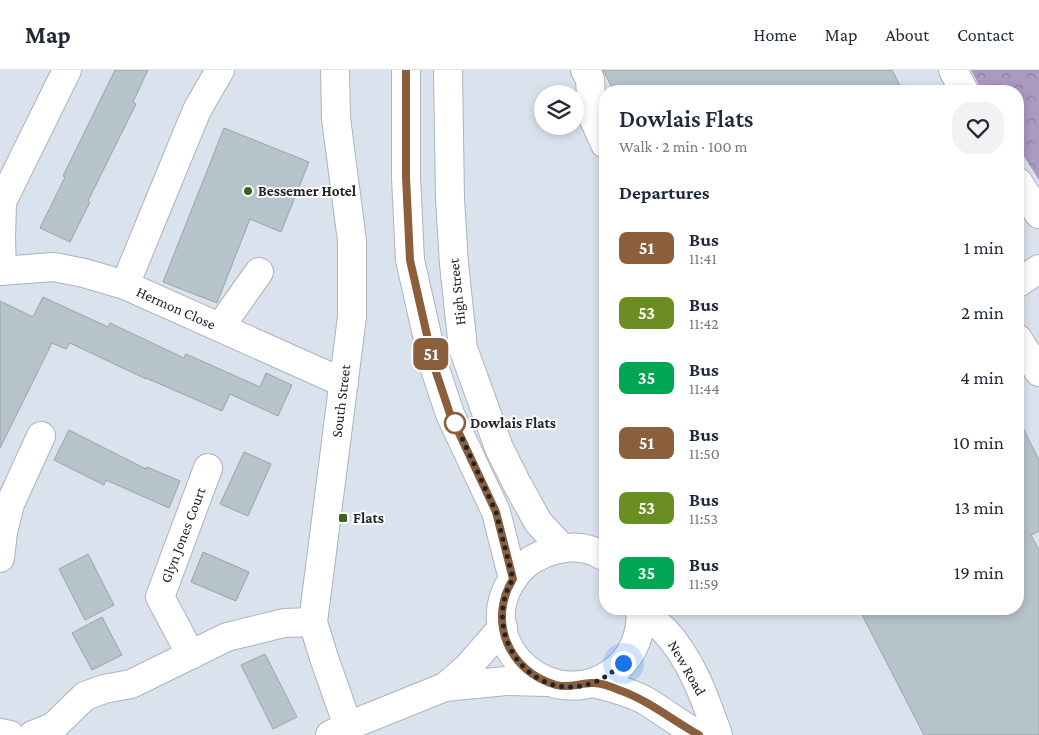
<!DOCTYPE html>
<meta charset="utf-8">
<style>
body{margin:0;font-family:"Crimson Pro",serif;background:#f2f2f3;color:#1f2937;height:100vh;display:flex;flex-direction:column;font-size:19px;white-space:nowrap}
*{box-sizing:border-box;margin:0}
p{font-size:16px;color:#747a83}
.icon{flex:none;width:28px;height:28px;fill:none;stroke:currentColor;stroke-width:2;stroke-linecap:round;stroke-linejoin:round}
.map{position:relative;flex:1;overflow:hidden}
.details{position:absolute;left:599px;top:15px;width:425px;height:530px;display:flex;flex-direction:column;background:#fff;border-radius:20px;box-shadow:0 2px 8px #0003}
.details>*{flex:none}
.badge{padding:0 10px;border-radius:8px;font-size:18px;line-height:32px}
.controls{position:absolute;left:534px;top:15px;display:grid;gap:10px}
.controls a{display:grid;place-items:center;width:50px;height:50px;border-radius:50%;background:#fff;box-shadow:0 2px 8px #0003;font-size:25px}
.you{position:absolute;width:25px;height:25px;margin:-12px;border:4px solid #fff;border-radius:50%;background:#1a73e8;box-shadow:0 0 0 8px #1a73e833}
.map>.badge{position:absolute;translate:-50% -50%;box-shadow:0 0 0 2px #fff}
h2{padding:0 20px;font-size:19px;line-height:45px}
.round{display:grid;place-items:center;flex:none;width:52px;height:52px;border-radius:20px;background:#f2f2f3}
.headline{display:flex;align-items:center;justify-content:space-between;height:85px;padding:0 20px}
h1{font-size:24px;font-weight:600;line-height:38px}
ul{padding:0;list-style:none}
li{display:flex;align-items:center;gap:15px;height:65px;padding:0 20px}
li div{flex:1}
li b{display:block;font-size:19px}
li em{font-style:normal}
li .badge{min-width:55px;font-weight:700;text-align:center}
header{display:flex;align-items:center;gap:30px;box-sizing:border-box;height:70px;padding:0 25px;background:#fff;border-bottom:1px solid #e0e1e3}
header strong{font-size:24px}
nav{display:flex;gap:28px;margin-inline-start:auto;font-size:18px}
.map>svg:first-child{display:block}
.forest{fill:url(#forest-crowns)}
.building{fill:#b6c3cb;stroke:#97a4ac}
.lines{fill:none;stroke-linecap:round;stroke-linejoin:round}
.minor-casing{stroke:#acb3bf;stroke-width:30}
.minor{stroke:#fff;stroke-width:28}
.line-casing{stroke:#fff;stroke-width:11}
.line{stroke:#8b5e3c;stroke-width:8}
.walk{stroke:#212428;stroke-width:5;stroke-dasharray:0 9}
.poi-dot{fill:#366321;stroke:#fff;stroke-width:2}
.stop-dot{fill:#fff;stroke:#8b5e3c;stroke-width:2.5}
.labels{text-anchor:middle;stroke-width:4;stroke-linejoin:round;paint-order:stroke}
.poi-label{font-size:15px;font-weight:bold;fill:#212428;stroke:#fff;text-anchor:start}
.street-label{font-size:15px;fill:#212428;stroke:#fff}
.stop-label{font-size:15px;font-weight:bold;fill:#212428;stroke:#fff;text-anchor:start}
</style>
<header>
<strong>Map</strong>
<nav><a>Home</a><a>Map</a><a>About</a><a>Contact</a></nav>
</header>
<div class="map">
<svg width="1039" height="665" viewBox="0 0 1039 665">
<defs>
<pattern id="forest-crowns" width="20" height="18" patternUnits="userSpaceOnUse" patternTransform="scale(1.25)"><rect width="20" height="18" fill="#ab99bf"/><path d="M2 6a3 3 0 1 1 6 0M12 15a3 3 0 1 1 6 0" fill="none" stroke="#8b7d9b"/></pattern>
</defs>
<rect width="100%" height="100%" fill="#dae2ee"/>
<path class="forest" d="M971,0H1039V110L1018,77V21H982Z"/>
<g class="building">
<path d="M115,0H148L133,32L136,34L88,131L90,132L70,172L40,158L65,107L63,106Z"/>
<path d="M603,0H892L903,21H614Z"/>
<path d="M224,58L309,92L281,162L250,149L217,233L163,212Z"/>
<path d="M43,227L108,257L110,253L184,288L186,284L260,317L266,303L292,315L278,346L230,324L222,341L146,308V309L70,273L66,279L52,273L0,378V231L33,247Z"/>
<path d="M1018,348L1039,390V461L1031,465L1039,480V665H924L859,539H1018Z"/>
<path d="M69,360L146,399L147,397L180,411L169,438L106,410L104,415L54,390Z"/>
<path d="M244,382L271,394L248,446L220,434Z"/>
<path d="M203,482L249,502L236,531L191,512Z"/>
<path d="M88,484L114,535L85,550L59,499Z"/>
<path d="M102,547L122,585L92,600L72,563Z"/>
<path d="M265,584L297,647L273,659L241,595Z"/>
</g>
<g class="lines">
<defs>
<g id="minor">
<path d="M335,0L336,48L352,171V247L313,552L324,588L348,656"/>
<path d="M406,0V107L410,190L434,296L450,344L496,442L513,509"/>
<path d="M448,0L450,129L454,194L463,278L499,378L516,412L538,452L562,478"/>
<path d="M585,0L590,9L592,45L605,74"/>
<path d="M953,0L964,21"/>
<path d="M1018,112L1039,144"/>
<path d="M0,201L54,197L84,203L125,215L344,313"/>
<path d="M2,201L1,168L2,132L67,0"/>
<path d="M1018,213L1039,199"/>
<path d="M125,215L197,40L220,0"/>
<path d="M220,257L259,202"/>
<path d="M1018,269L1039,302"/>
<path d="M605,487C584,473 558,476 537,487C526,492 518,501 512,510C469,577 559,651 619,597C634,583 643,560 640,539"/>
<path d="M0,488L3,462L10,434L41,366"/>
<path d="M640,542C648,548 658,554 665,561C692,590 705,629 718,665"/>
<path d="M191,585L160,527L208,398"/>
<path d="M594,613C611,618 630,622 646,631C664,642 681,655 699,665"/>
<path d="M445,617L468,597L503,557"/>
<path d="M0,663L10,665"/>
<path d="M33,665L53,657L85,626L104,619L131,614L227,567L284,553L313,552"/>
<path d="M330,665L348,656L445,617L506,611L548,612"/>
</g>
</defs>
<use href="#minor" class="minor-casing"/>
<use href="#minor" class="minor"/>
</g>
<g class="lines">
<defs>
<path id="line" d="M406,0V107L410,190L434,296L450,344L496,442L513,509C487,551 509,602 556,615C571,619 581,612 594,613C601,613 612,617 619,620C648,630 672,650 699,665"/>
</defs>
<use href="#line" class="line-casing"/>
<use href="#line" class="line"/>
<path class="walk" d="M455,353L496,442L513,509C479,564 533,637 595,612C606,607 614,601 623,593"/>
</g>
<g class="poi-dot">
<circle cx="248" cy="121" r="5"/>
<rect x="338" y="443" width="10" height="10" rx="2.5"/>
</g>
<circle class="stop-dot" cx="455" cy="353" r="10"/>
<g class="labels">
<g class="poi-label">
<text x="258" y="126">Bessemer Hotel</text>
<text x="353" y="453">Flats</text>
</g>
<g class="street-label">
<text transform="translate(457 222) rotate(-96)" y="5">High Street</text>
<text transform="translate(176 238) rotate(24)" y="5">Hermon Close</text>
<text transform="translate(341 331) rotate(-83)" y="5">South Street</text>
<text transform="translate(183 465) rotate(-69)" y="5">Glyn Jones Court</text>
<text transform="translate(687 598) rotate(60)" y="5">New Road</text>
</g>
<g class="stop-label">
<text x="470" y="358">Dowlais Flats</text>
</g>
</g>
</svg>
<div class="controls">
<a><svg class="icon" aria-label="layers" viewBox="0 0 24 24"><path d="M12 4l9 5-9 5-9-5zM3 14l9 5 9-5"/></svg></a>
</div>
<div class="you" style="left:623px;top:593px"></div>
<b class="badge" style="left:431px;top:284px;background:#8b5e3c;color:#fff">51</b>
<section class="details">
<div class="headline"><div><h1>Dowlais Flats</h1><p>Walk · 2 min · 100 m</p></div><a class="round"><svg class="icon" aria-label="heart" viewBox="0 0 24 24"><path d="M12 20l-8-8c-3-5 5-10 8-4 3-6 11-1 8 4z"/></svg></a></div>
<h2>Departures</h2>
<ul>
<li><span class="badge" style="background:#8b5e3c;color:#fff">51</span><div><b>Bus</b><p>11:41</p></div><em>1 min</em></li>
<li><span class="badge" style="background:#6b8e23;color:#fff">53</span><div><b>Bus</b><p>11:42</p></div><em>2 min</em></li>
<li><span class="badge" style="background:#00a651;color:#fff">35</span><div><b>Bus</b><p>11:44</p></div><em>4 min</em></li>
<li><span class="badge" style="background:#8b5e3c;color:#fff">51</span><div><b>Bus</b><p>11:50</p></div><em>10 min</em></li>
<li><span class="badge" style="background:#6b8e23;color:#fff">53</span><div><b>Bus</b><p>11:53</p></div><em>13 min</em></li>
<li><span class="badge" style="background:#00a651;color:#fff">35</span><div><b>Bus</b><p>11:59</p></div><em>19 min</em></li>
</ul>
</section>
</div>
